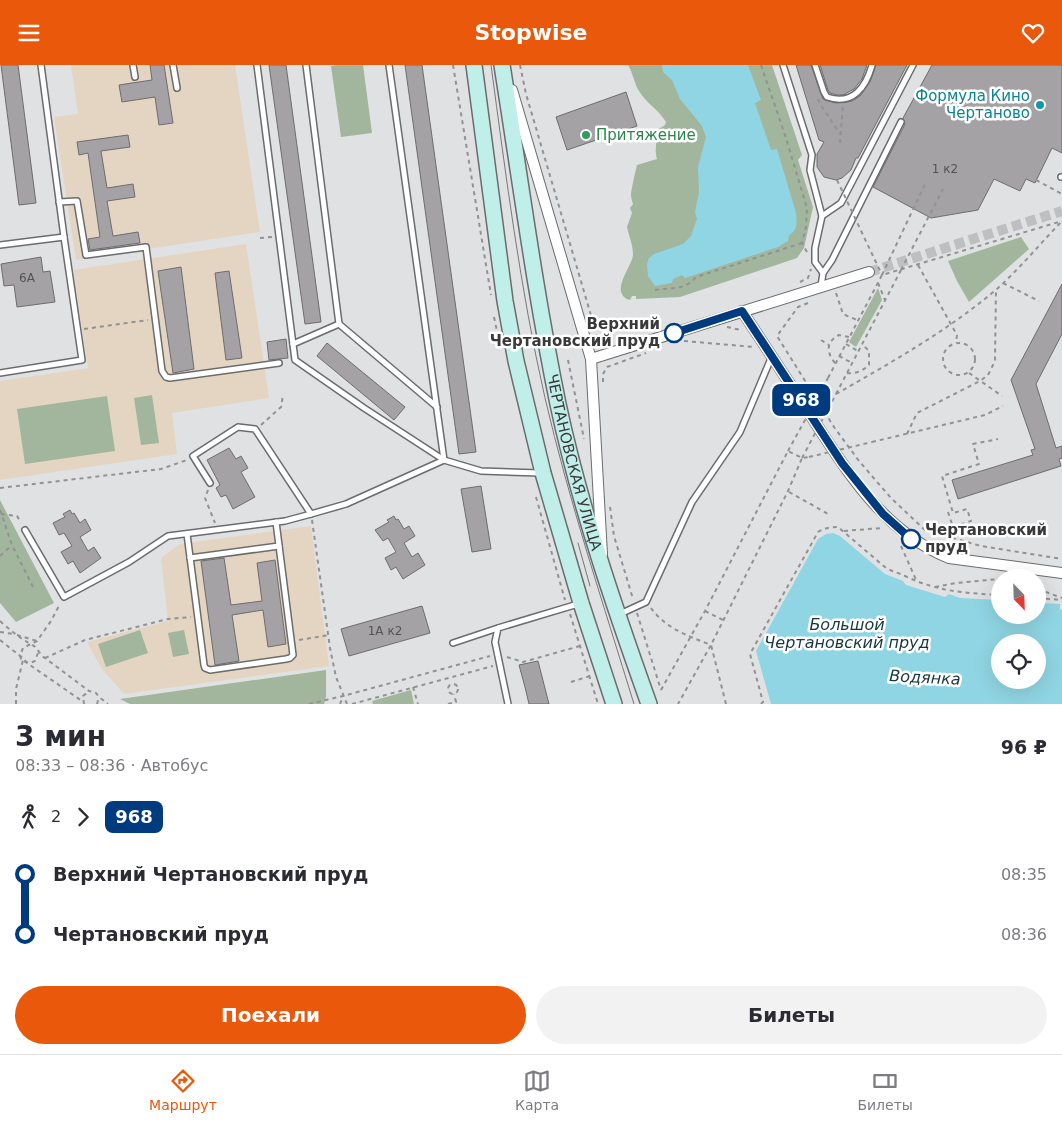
<!DOCTYPE html>
<html lang="ru">
<meta charset="utf-8">
<style>
body{margin:0;font-family:"DejaVu Sans",sans-serif;background:#f2f2f3;color:#2b2b33;height:100vh;display:flex;flex-direction:column;font-size:19px;white-space:nowrap}
*{box-sizing:border-box;margin:0}
p{font-size:16px;color:#7c7c81}
.icon{flex:none;width:28px;height:28px;fill:none;stroke:currentColor;stroke-width:2;stroke-linecap:round;stroke-linejoin:round}
.map{position:relative;height:639px;overflow:hidden}
.details{display:flex;flex-direction:column;background:#fff;flex:1}
.details>*{flex:none}
.badge{padding:0 10px;border-radius:8px;font-size:18px;line-height:32px}
.needle{width:32px;rotate:157deg}
.tools{position:absolute;left:991px;top:504px;display:grid;gap:10px}
.tools a{display:grid;place-items:center;width:55px;height:55px;border-radius:50%;background:#fff;box-shadow:0 5px 20px #0002;font-size:25px}
.map>.badge{position:absolute;translate:-50% -50%;box-shadow:0 0 0 2px #fff}
.legs{display:flex;align-items:center;gap:8px;height:55px;padding:0 15px;font-size:16px}
.legs p{margin-inline-start:auto}
.summary{display:flex;align-items:center;justify-content:space-between;height:85px;padding:0 15px}
h1{font-size:28px;font-weight:800;line-height:38px}
.primary-button{display:flex;gap:10px;margin-top:auto;padding:10px 15px}
.primary-button a{flex:1;height:58px;border-radius:30px;background:#ea580c;color:#fff;font-size:20px;font-weight:800;line-height:58px;text-align:center}
.primary-button a+a{background:#f2f2f3;color:#2b2b33}
ul{padding:0 15px;list-style:none}
li{display:flex;align-items:center;gap:18px;height:60px;font-size:19px}
li i{display:grid;place-items:center;width:8px;height:100%;margin:0 6px;background:currentColor}
li i::after{content:'';width:12px;height:12px;margin:-6px;border:4px solid;border-radius:50%;background:#fff}
li p{margin-inline-start:auto}
li:first-child i{background:linear-gradient(#0000 50%,currentColor 0)}
li:last-child i{background:linear-gradient(currentColor 50%,#0000 0)}
header{display:flex;justify-content:space-between;align-items:center;height:65px;padding:0 15px;background:#ea580c;color:#fff;font-size:22px;font-weight:800}
.tabs{display:flex;justify-content:space-around;align-items:center;height:70px;border-top:1px solid #e1e1e2;background:#fff;font-size:14px;color:#7c7c81}
.tabs a{display:grid;justify-items:center;gap:2px}
.tabs .current{color:#ea580c}
.map>svg:first-child{display:block}
.education{fill:#e3d5c2}
.green{fill:#a1b69c}
.water{fill:#90d5e3;fill-rule:evenodd}
.building{fill:#a4a2a4;stroke:#6e6c6e}
.lines{fill:none;stroke-linecap:round;stroke-linejoin:round}
.minor-tunnel{stroke:#bfbfc1;stroke-width:10;stroke-dasharray:10 5;stroke-linecap:butt}
.service-casing{stroke:#6b6c6e;stroke-width:8}
.minor-casing{stroke:#6b6c6e;stroke-width:12}
.secondary-casing{stroke:#6b6c6e;stroke-width:18}
.path{stroke:#919293;stroke-width:2;stroke-dasharray:4 4;stroke-linecap:butt}
.service{stroke:#fff;stroke-width:5}
.minor{stroke:#fff;stroke-width:10}
.secondary{stroke:#c0efe9;stroke-width:15}
.tram{stroke:#767778;stroke-width:1}
.path-bridge{stroke:#919293;stroke-width:2;stroke-dasharray:4 4;stroke-linecap:butt}
.line-1-casing{stroke:#fff;stroke-width:11}
.line-1{stroke:#003b80;stroke-width:8}
.culture-dot{fill:#0f9aa8;stroke:#fff;stroke-width:2}
.leisure-dot{fill:#2e9e5b;stroke:#fff;stroke-width:2}
.stop-1-dot{fill:#fff;stroke:#003b80;stroke-width:2.5}
.labels{text-anchor:middle;stroke-width:5;stroke-linejoin:round;paint-order:stroke}
.number-label{font-size:12px;fill:#545354}
.culture-label{font-size:15px;fill:#0d838f;stroke:#fff;text-anchor:end}
.leisure-label{font-size:15px;fill:#27864d;stroke:#fff;text-anchor:start}
.stop-label{font-size:15px;font-weight:bold;fill:#39393a;stroke:#fff;text-anchor:end}
.street-label{font-size:15px;fill:#39393a;stroke:#fff}
.water-label{font-size:16px;font-style:italic;fill:#17383f;stroke:#fff}
</style>
<header><svg class="icon" aria-label="menu" viewBox="0 0 24 24"><path d="M4 6h16M4 12h16M4 18h16"/></svg>Stopwise<svg class="icon" aria-label="heart" viewBox="0 0 24 24"><path d="M12 20l-8-8c-3-5 5-10 8-4 3-6 11-1 8 4z"/></svg></header>
<div class="map">
<svg width="1062" height="639" viewBox="0 0 1062 639">
<rect width="100%" height="100%" fill="#e0e1e3"/>
<g class="education">
<path d="M71,0H235L260,167L76,195L54,52L78,49Z"/>
<path d="M246,179L269,333L172,348L177,389L0,415V316L88,303L73,205Z"/>
<path d="M311,461L329,601L124,629L102,604L87,577L168,556L161,493L180,479Z"/>
</g>
<g class="green">
<path d="M337,0H363L372,68L341,72L331,1Z"/>
<path d="M628,0H772L802,90L798,95L813,142L804,183L797,193L680,232L636,234V231H632L630,235C608,228 632,202 633,190C633,179 629,172 627,162L632,148L630,143L633,139C632,137 631,132 631,130C631,126 636,104 637,100L657,94C654,85 657,73 659,64L665,60L666,57C659,45 646,38 639,26C634,18 633,8 628,0Z"/>
<path d="M1021,172L1029,184L969,237L957,216L948,196Z"/>
<path d="M878,223L882,235L856,282L849,277Z"/>
<path d="M152,330L159,378L141,380L134,333Z"/>
<path d="M107,331L115,386L25,399L17,344Z"/>
<path d="M0,435L54,538L16,557L0,538Z"/>
<path d="M140,565L148,588L106,602L98,579Z"/>
<path d="M184,565L189,589L173,592L168,568Z"/>
<path d="M326,605V632L324,639H130L120,634Z"/>
<path d="M411,625L414,639H373L372,636Z"/>
</g>
<g class="water">
<path d="M662,0H748L761,35L755,38L771,85L777,84L796,148C797,157 798,165 789,170L788,176L778,182L685,213L682,210L673,214L672,218L655,221L648,211L647,199L649,193L654,189L683,179L691,171L694,162L697,154L695,147L699,127L698,102L706,72L702,61L680,34L672,15L663,7Z"/>
<path d="M833,468L840,471L885,509L903,516L906,520L945,532L949,529L960,533L1000,535V550H1038V538L1060,539V544L1062,545V639H771L756,586L818,474L826,469ZM1000,578H1038V615H1000Z"/>
</g>
<g class="building">
<path d="M1,0H18L36,138L19,140Z"/>
<path d="M150,0H164L173,58L159,60L155,32L122,37L119,20L152,15Z"/>
<path d="M269,0H286L321,257L305,259Z"/>
<path d="M405,0H422L476,387L459,389Z"/>
<path d="M796,0H811L823,34L836,38L852,36L860,31L870,17L876,0H907L858,93H856L851,105L842,113L836,115L824,112L817,102V89L824,77L819,75Z"/>
<path d="M820,0H867L862,14L854,24L843,30H837L830,28L828,25Z"/>
<path d="M932,0H1062V88L1052,83L1035,118L1026,114L1020,126L994,114L978,145L931,153L873,122L905,59L903,53Z"/>
<path d="M626,27L637,61L567,85L556,52Z"/>
<path d="M128,70L130,82L101,86L107,123L133,119L135,132L107,136L113,171L138,167L140,178L90,185L88,174L100,172L88,88L79,90L77,77Z"/>
<path d="M41,192L43,207L50,206L55,237L17,242L14,220L4,221L1,199Z"/>
<path d="M181,202L194,304L173,308L158,206Z"/>
<path d="M229,206L242,293L226,295L215,208Z"/>
<path d="M1062,219V269L1036,319L1056,383L1062,381V393L1059,394L1061,401L958,434L952,415L1033,390L1031,385L1035,384L1011,315Z"/>
<path d="M286,274L288,293L269,295L267,277Z"/>
<path d="M327,278L405,342L394,355L317,291Z"/>
<path d="M229,383L236,394L241,391L248,403L241,407L255,432L233,444L226,430L221,432L216,423L220,420L207,395Z"/>
<path d="M481,421L491,484L472,487L461,424Z"/>
<path d="M70,445L72,449L74,448L80,458L85,454L91,465L80,472L88,486L94,482L101,493L80,508L73,496L68,499L61,487L72,481L64,468L59,470L53,458L65,452L63,449Z"/>
<path d="M394,451L396,455L398,454L404,464L409,461L415,471L404,478L412,492L418,488L425,500L403,514L396,502L391,505L385,493L396,487L388,473L383,476L375,465L389,457L387,455Z"/>
<path d="M224,493L231,540L262,536L257,498L275,495L286,579L268,582L263,545L232,550L239,596L215,600L201,496Z"/>
<path d="M422,541L430,568L349,591L341,564Z"/>
<path d="M538,596L549,639H529L525,622L519,600Z"/>
</g>
<g class="lines">
<path class="minor-tunnel" d="M869,207L1062,146"/>
<defs>
<g id="service">
<path d="M133,0L135,12"/>
<path d="M173,0L177,23"/>
<path d="M257,0L295,295L364,343L444,395L481,406L540,408"/>
<path d="M306,0L339,259"/>
<path d="M783,0L812,90L810,105L822,151L815,183V197L823,208L821,221"/>
<path d="M815,0L824,27L827,32C853,41 866,22 872,0"/>
<path d="M1061,112H1062"/>
<path d="M59,137L77,136L86,190L146,182L162,306L166,312L170,313L279,298"/>
<path d="M822,151L841,138L913,0"/>
<path d="M0,180L64,172"/>
<path d="M823,208L832,195L901,57"/>
<path d="M293,279L339,259L437,342"/>
<path d="M0,308L82,295L64,172L41,0"/>
<path d="M210,418L193,391L238,362L255,364L311,449"/>
<path d="M25,465L64,532L129,497L168,471L285,456L311,449L346,439L444,395L389,0"/>
<path d="M187,469L204,600L205,603L210,605L286,594L290,593L293,590L276,457"/>
<path d="M190,493L279,481"/>
<path d="M620,549L646,537L692,437L740,367L772,291"/>
<path d="M453,578L498,563"/>
<path d="M508,639L495,577L498,563L578,539"/>
</g>
<g id="minor">
<path d="M512,25L591,294L602,489"/>
<path d="M742,246C764,280 787,314 809,348C847,406 882,466 949,493L1062,508"/>
<path d="M591,294L869,207"/>
</g>
<g id="secondary">
<path d="M474,0L505,236L516,296L543,408L581,538L614,639"/>
<path id="s1" d="M502,0C520,113 535,227 558,339C580,442 614,541 649,639"/>
</g>
</defs>
<use href="#service" class="service-casing"/>
<use href="#minor" class="minor-casing"/>
<use href="#secondary" class="secondary-casing"/>
<g class="path">
<path d="M453,0L491,230"/>
<path d="M520,0L526,29L600,281"/>
<path d="M761,0L786,73L807,143L806,162L802,178L807,187"/>
<path d="M818,34L820,39L841,70"/>
<path d="M840,78L843,40"/>
<path d="M1036,115L1062,129"/>
<path d="M260,173L272,172"/>
<path d="M918,200L957,270L956,278"/>
<path d="M800,217L808,213L811,204"/>
<path d="M878,218L885,235"/>
<path d="M1003,218L1039,236"/>
<path d="M655,225C671,222 685,226 696,212L802,178"/>
<path d="M836,228L843,249L857,255"/>
<path d="M808,238L798,242L777,271L834,362L859,396L891,433L925,465L981,481L1062,494"/>
<path d="M494,252L499,276"/>
<path d="M727,262L741,265"/>
<path d="M84,264L148,255"/>
<path d="M821,275L829,280"/>
<path d="M684,276L754,282"/>
<circle cx="959" cy="294" r="16"/>
<path d="M846,279L858,286"/>
<path d="M839,291L852,298"/>
<path d="M568,295L584,374"/>
<path d="M835,298C826,287 826,277 839,270L849,272"/>
<path d="M847,308C855,309 863,306 869,300V286L862,279"/>
<path d="M969,308L1002,331"/>
<path d="M828,313L882,210L1062,156"/>
<path d="M603,317V309L607,302L646,288"/>
<path d="M836,329C892,297 949,265 998,223C1020,203 1040,179 1061,157"/>
<path d="M836,329L901,205"/>
<path d="M261,360L281,342L283,330"/>
<path d="M907,369L917,348L980,316L988,310L995,296L996,224"/>
<path d="M872,377L985,350L1003,341"/>
<path d="M0,423L161,404L187,395"/>
<path d="M208,425L205,433L215,458"/>
<path d="M789,427L830,450"/>
<path d="M536,432L565,535"/>
<path d="M610,442L614,471L633,534"/>
<path d="M0,445L12,480L33,522"/>
<path d="M948,447L953,462L971,456L967,444L953,448L942,411L979,399L973,379L998,374"/>
<path d="M1,449L17,451L21,458"/>
<path d="M312,455L330,583L336,612L347,639"/>
<path d="M844,466L882,463"/>
<path d="M901,481L917,517"/>
<path d="M0,491L12,480"/>
<path d="M935,522L956,518L1000,514"/>
<path d="M1038,524L1062,533"/>
<path d="M1038,533L1062,535"/>
<path d="M651,543C665,563 688,571 711,580L678,639"/>
<path d="M705,546L723,555"/>
<path d="M637,548L661,625"/>
<path d="M570,549L598,639"/>
<path d="M0,556C11,566 21,574 34,581C38,584 40,590 45,593L89,626L96,628L99,632L108,639"/>
<path d="M0,567L13,569"/>
<path d="M17,570L37,576"/>
<path d="M0,575L24,594L27,598L82,636"/>
<path d="M299,575L329,570"/>
<path d="M38,588L35,596L30,598L22,596L20,591L23,583L37,576L51,556L60,539"/>
<path d="M507,592L523,597L580,581"/>
<path d="M45,593L85,575L168,554L191,552"/>
<path d="M571,617L590,611"/>
<circle cx="453" cy="624" r="5"/>
<path d="M413,622L418,639"/>
<path d="M661,625L705,546L788,386L802,393L809,392"/>
<path d="M16,639V624L23,595"/>
<path d="M84,639L83,631L89,626"/>
<path d="M97,639L99,632"/>
<path d="M309,639L343,631L490,591"/>
<path d="M340,639L343,632"/>
<path d="M352,639L493,601"/>
<path d="M448,639L456,637L454,629"/>
<path d="M726,639L711,580L788,426L802,393"/>
<path d="M761,639L763,637L750,589L818,467C825,463 830,462 838,462L886,503C893,507 900,508 907,512C940,527 965,528 1000,530"/>
</g>
<use href="#service" class="service"/>
<use href="#minor" class="minor"/>
<use href="#secondary" class="secondary"/>
<g class="tram">
<path d="M491,0C506,111 520,223 545,333C569,436 603,538 634,639"/>
<path d="M578,478L590,521"/>
</g>
<g class="path-bridge">
<path d="M837,115L882,210"/>
<path d="M901,205L943,124"/>
<path d="M882,210L926,117"/>
<path d="M788,386L828,313"/>
<path d="M809,392L872,377"/>
<path d="M802,393L836,329"/>
</g>
</g>
<g class="lines">
<defs>
<path id="line-1" d="M674,268L742,246L842,398L883,449L911,474"/>
</defs>
<use href="#line-1" class="line-1-casing"/>
<use href="#line-1" class="line-1"/>
</g>
<circle class="culture-dot" cx="1040" cy="40" r="5"/>
<circle class="leisure-dot" cx="586" cy="70" r="5"/>
<g class="stop-1-dot">
<circle cx="674" cy="268" r="9"/>
<circle cx="911" cy="474" r="9"/>
</g>
<g class="labels">
<g class="number-label">
<text x="945" y="108">1 к2</text>
<text x="27" y="217">6А</text>
<text x="385" y="570">1А к2</text>
</g>
<g class="culture-label">
<text x="1030" y="36">Формула Кино<tspan x="1030" dy="17">Чертаново</tspan></text>
</g>
<g class="leisure-label">
<text x="596" y="75">Притяжение</text>
</g>
<g class="stop-label">
<text x="660" y="264">Верхний<tspan x="660" dy="17">Чертановский пруд</tspan></text>
<text x="925" y="470" text-anchor="start">Чертановский<tspan x="925" dy="17">пруд</tspan></text>
</g>
<g class="street-label">
<text dy="5" stroke="none"><textPath href="#s1" startOffset="404">ЧЕРТАНОВСКАЯ УЛИЦА</textPath></text>
</g>
<g class="water-label">
<text x="847" y="565">Большой<tspan x="847" dy="18">Чертановский пруд</tspan></text>
<text transform="translate(925 612) rotate(3)" y="6">Водянка</text>
</g>
</g>
</svg>
<div class="tools">
<a><svg class="needle" viewBox="-14 -14 28 28"><path d="M0-13l5 13h-10z" fill="#e53935"/><path d="M0 13l5-13h-10z" fill="#7c7c81"/></svg></a>
<a><svg class="icon" aria-label="locate" viewBox="0 0 24 24"><circle cx="12" cy="12" r="6"/><path d="M12 2v4M12 18v4M2 12h4M18 12h4"/></svg></a>
</div>
<b class="badge" style="left:801px;top:335px;background:#003b80;color:#fff">968</b>
</div>
<section class="details">
<div class="summary"><div><h1>3 мин</h1><p>08:33 – 08:36 · Автобус</p></div><b>96 ₽</b></div>
<div class="legs"><svg class="icon" aria-label="walk" viewBox="0 0 24 24"><circle cx="13" cy="4" r="2"/><path d="M13 8l-2 6 4 7M11 14l-3 7M7 12l3-4h3l4 4"/></svg>2<svg class="icon" aria-label="forward" viewBox="0 0 24 24"><path d="M9 5l7 7-7 7"/></svg><b class="badge" style="background:#003b80;color:#fff">968</b></div>
<ul>
<li><i style="color:#003b80"></i><b>Верхний Чертановский пруд</b><p>08:35</p></li>
<li><i style="color:#003b80"></i><b>Чертановский пруд</b><p>08:36</p></li>
</ul>
<div class="primary-button"><a>Поехали</a><a>Билеты</a></div>
</section>
<nav class="tabs">
<a class="current"><svg class="icon" aria-label="directions" viewBox="0 0 24 24"><path d="M12 3l9 9-9 9-9-9zM9 14v-3h6M13 9l2 2-2 2"/></svg>Маршрут</a>
<a><svg class="icon" aria-label="map" viewBox="0 0 24 24"><path d="M3 6l6-2 6 2 6-2v14l-6 2-6-2-6 2zM9 4v14M15 6v14"/></svg>Карта</a>
<a><svg class="icon" aria-label="tickets" viewBox="0 0 24 24"><path d="M3 7h18v10H3zM15 7v10"/></svg>Билеты</a>
</nav>
